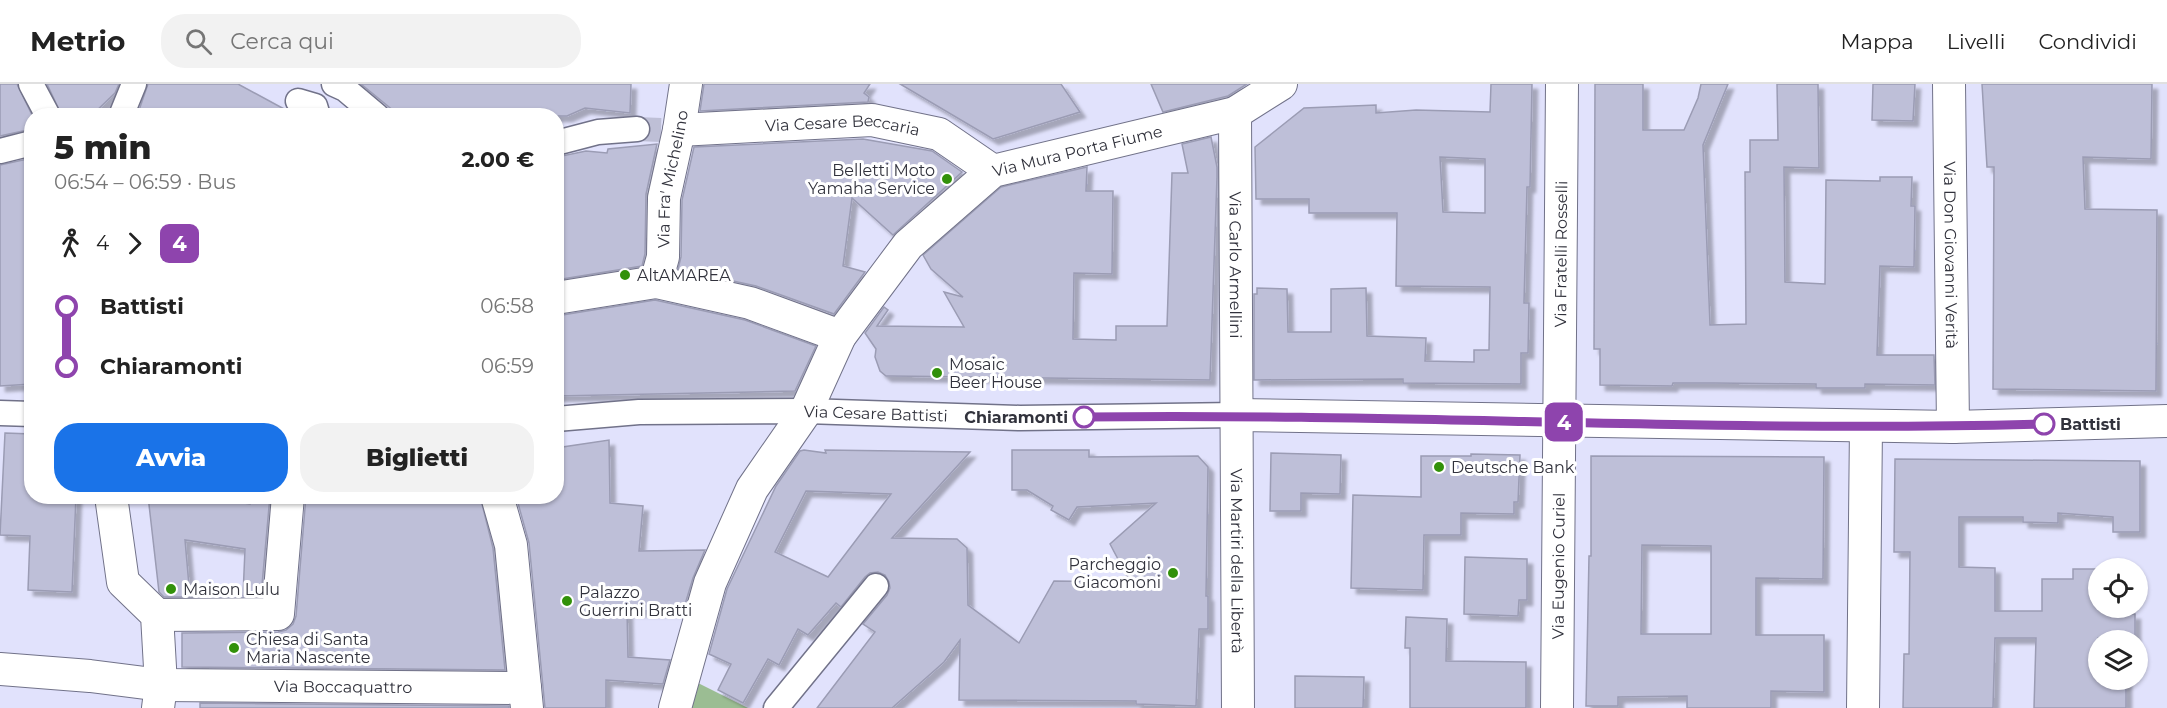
<!DOCTYPE html>
<html lang="it">
<meta charset="utf-8">
<style>
body{margin:0;font-family:Montserrat,sans-serif;background:#f2f2f2;color:#222;height:100vh;display:flex;flex-direction:column;font-size:22px;white-space:nowrap}
*{box-sizing:border-box;margin:0}
p{font-size:20px;color:#767676}
.icon{flex:none;width:33px;height:33px;fill:none;stroke:currentColor;stroke-width:2;stroke-linecap:round;stroke-linejoin:round}
.map{position:relative;flex:1;overflow:hidden}
.sheet{position:absolute;left:24px;top:24px;width:540px;height:396px;display:flex;flex-direction:column;background:#fff;border-radius:24px;box-shadow:0 2px 4px #0004}
.sheet>*{flex:none}
.badge{padding:0 12px;border-radius:9px;font-size:21px;line-height:39px}
.controls{position:absolute;left:2088px;top:474px;display:grid;gap:12px}
.controls a{display:grid;place-items:center;width:60px;height:60px;border-radius:50%;background:#fff;box-shadow:0 2px 4px #0004;font-size:30px}
.map>.badge{position:absolute;translate:-50% -50%;box-shadow:0 0 0 3px #fff}
.legs{display:flex;align-items:center;gap:9px;height:66px;padding:0 30px;font-size:20px}
.legs p{margin-inline-start:auto}
.overview{display:flex;align-items:center;justify-content:space-between;height:102px;padding:0 30px}
h1{font-size:33px;font-weight:800;line-height:45px}
.primary-button{display:flex;gap:12px;margin-top:auto;padding:12px 30px}
.primary-button a{flex:1;height:69px;border-radius:24px;background:#1a73e8;color:#fff;font-size:24px;font-weight:800;line-height:69px;text-align:center}
.primary-button a+a{background:#f2f2f2;color:#222}
ul{padding:0 30px;list-style:none}
li{display:flex;align-items:center;gap:21px;height:60px;font-size:22px}
li i{display:grid;place-items:center;width:9px;height:100%;margin:0 8px;background:currentColor}
li i::after{content:'';width:15px;height:15px;margin:-8px;border:4px solid;border-radius:50%;background:#fff}
li p{margin-inline-start:auto}
li:first-child i{background:linear-gradient(#0000 50%,currentColor 0)}
li:last-child i{background:linear-gradient(currentColor 50%,#0000 0)}
header{display:flex;align-items:center;gap:36px;box-sizing:border-box;height:84px;padding:0 30px;background:#fff;border-bottom:2px solid #e0e0e0}
header strong{font-size:28px}
nav{display:flex;gap:33px;margin-inline-start:auto;font-size:21px}
.search{width:420px;height:54px;background:#f2f2f2;display:flex;align-items:center;gap:15px;box-sizing:border-box;padding:0 21px;border-radius:24px;color:#767676;font-size:22px}
.map>svg:first-child{display:block}
.green{fill:#9bbd93}
.building{fill:#bebfd8;stroke:#9b9cb4;stroke-width:1.5;fill-rule:evenodd;filter:url(#shadow)}
.lines{fill:none;stroke-linecap:round;stroke-linejoin:round}
.pedestrian-tunnel{stroke:#bebfd6;stroke-width:24;stroke-dasharray:24 12;stroke-linecap:butt}
.pedestrian-casing{stroke:#717289;stroke-width:27}
.minor-casing{stroke:#717289;stroke-width:34}
.pedestrian{stroke:#fff;stroke-width:24}
.minor{stroke:#fff;stroke-width:32}
.line-1-casing{stroke:#fff;stroke-width:14}
.line-1{stroke:#8e44ad;stroke-width:9}
.poi-dot{fill:#32910a;stroke:#fff;stroke-width:2}
.stop-1-dot{fill:#fff;stroke:#8e44ad;stroke-width:3}
.labels{text-anchor:middle;stroke-width:6;stroke-linejoin:round;paint-order:stroke}
.street-label{font-size:16px;fill:#31323c;stroke:#fff}
.poi-label{font-size:16px;fill:#31323c;stroke:#fff;text-anchor:start}
.stop-label{font-size:16px;font-weight:bold;fill:#31323c;stroke:#fff;text-anchor:end}
</style>
<header>
<strong>Metrio</strong>
<div class="search"><svg class="icon" aria-label="search" viewBox="0 0 24 24"><circle cx="10" cy="10" r="6"/><path d="M15 15l6 6"/></svg>Cerca qui</div>
<nav><a>Mappa</a><a>Livelli</a><a>Condividi</a></nav>
</header>
<div class="map">
<svg width="2167" height="624" viewBox="0 0 2167 624">
<defs>
<filter id="shadow"><feDropShadow dx="5.5" dy="5.5" stdDeviation="1.5" flood-color="#0004"/></filter>
</defs>
<rect width="100%" height="100%" fill="#e1e2fc"/>
<path class="green" d="M696,598L748,624H690Z"/>
<g class="building">
<path d="M0,0H17L32,31V45L0,52Z"/>
<path d="M47,0H119L115,9L91,32H62Z"/>
<path d="M148,0H238L297,32H137Z"/>
<path d="M361,0H631L630,29L585,24L567,32H400Z"/>
<path d="M704,0H870L864,9L869,13L868,18L700,27Z"/>
<path d="M900,0H1061L1080,28L993,55Z"/>
<path d="M1151,0H1247L1228,12L1163,28Z"/>
<path d="M1491,0H1532L1530,103H1527L1524,219H1529L1528,269H1521V300L1403,299V295L1254,296V210H1257V204L1287,205L1288,248H1331V205L1366,204L1367,252L1426,254L1425,277L1474,278V266H1489L1490,203L1396,202L1397,129H1309V115H1256L1255,63L1304,24L1376,21V29L1416,26L1490,28ZM1440,73L1485,75V129L1443,128Z"/>
<path d="M1595,0H1643V46H1684L1698,14L1701,0H1728L1703,61L1710,241L1746,240L1745,88H1750V56H1778L1777,0H1818L1819,84L1784,83L1785,198L1825,200L1826,96L1880,97V93H1912L1911,122H1915L1914,183L1880,182L1877,271H1934L1935,301L1865,300V304H1816V300L1715,299H1673L1672,302L1600,301V265H1594Z"/>
<path d="M1873,0H1915L1913,37L1872,36Z"/>
<path d="M1982,0H2152L2151,75L2083,73L2085,125L2157,126L2156,307L1993,305L1994,83H1987Z"/>
<path d="M1211,53L1217,83V93L1210,296L890,292H886L880,287L875,273L876,265L865,249L884,223L888,226L877,242L964,243L944,208L963,213L931,185L923,171L1001,103L1087,83L1086,107H1113L1112,190L1074,189L1073,255L1116,256V242H1167L1172,89H1188L1182,60Z"/>
<path d="M863,55L932,67L962,88L893,151L852,114L843,182L865,188L834,230L756,202L678,185L681,173L682,116L694,63Z"/>
<path d="M657,60L646,110L645,170L642,182L556,196V105H562L557,73L586,67L607,69L608,65Z"/>
<path d="M32,74V300L0,302V81Z"/>
<path d="M655,216L745,236L816,262L795,307L556,312V232Z"/>
<path d="M5,349L32,350V412H76L72,508L28,506L30,452L0,451Z"/>
<path d="M609,356L610,419L643,422L639,467L705,466L693,494L683,527H627L628,573L670,576L663,600L606,596V624H545L529,459L516,412H556V364Z"/>
<path d="M804,366L826,369L825,366L970,368L892,454L957,455L967,464L968,521L1019,559L1054,497L1130,498L1110,460L1156,419L1077,423L1069,436L1051,426L1053,422L1027,406H1012V366H1089V373L1198,372L1208,383L1206,512H1208V545H1199L1196,622L1136,620V617L959,616L960,556L944,578L892,624H817L875,548L863,540L887,511L890,504L889,498L885,491L878,488L870,489L865,493L841,523L836,519L808,551L798,545L779,581L768,575L743,619L718,606L731,580L709,570L727,505L776,402L800,367ZM806,407L891,410L828,493L775,468Z"/>
<path d="M1271,369L1341,371L1340,410L1301,409V427H1270Z"/>
<path d="M1471,370L1520,371L1518,418H1514V430L1461,429V451H1424L1423,506L1351,504L1353,411L1421,413V372H1471Z"/>
<path d="M1591,372L1824,373L1823,495L1756,494V551H1824V608L1771,607V624H1687V612L1618,613V622H1586L1589,472H1591ZM1642,461L1711,462V550H1641Z"/>
<path d="M1895,375L2140,377V448H2113V433L2058,429V439L2023,438V433H1959V483L1995,484V527H2042V495H2073V485H2098V524H2126V530H2135V554H2098V596H2126V624H2034L2036,554H1995L1993,624H1903L1904,570H1909L1910,468H1894Z"/>
<path d="M148,412H208V414L250,420L251,412H270L261,512H243L245,465L185,456L190,513H164L159,508Z"/>
<path d="M306,412H480L493,464L505,586L182,583V549L278,548L286,546L293,540L296,532Z"/>
<path d="M1465,473L1527,475V516H1519L1518,532L1464,530Z"/>
<path d="M1406,533L1447,535L1446,577L1526,578V624H1410V564H1405Z"/>
<path d="M1295,592L1364,593L1363,624H1295Z"/>
<path d="M200,619L509,622V624H200Z"/>
</g>
<g class="lines">
<path class="pedestrian-tunnel" d="M637,45L663,46"/>
<defs>
<g id="pedestrian">
<path d="M31,0L48,32"/>
<path d="M334,0L345,5L377,32"/>
<path d="M298,17L315,22L318,32"/>
<path d="M121,32L134,0"/>
<path d="M556,59L598,48L637,45"/>
<path d="M0,67L32,59"/>
<path d="M0,329L32,330"/>
<path id="s1" d="M556,335L639,328L806,327L1020,334L1237,331"/>
<path d="M776,624L876,502"/>
</g>
<g id="minor">
<path id="s2" d="M1949,0L1953,343"/>
<path id="s3" d="M1235,29L1238,624"/>
<path id="s4" d="M679,46L872,36L939,50L993,87"/>
<path d="M656,198L750,219L840,252"/>
<path id="s5" d="M556,214L656,198L663,173L664,114L679,46L686,0"/>
<path d="M1237,331L1953,343L2167,337"/>
<path d="M111,412L123,498L157,531L161,601L158,624"/>
<path d="M497,412L511,461L527,624"/>
<path d="M157,531L278,530L288,412"/>
<path id="s6" d="M0,585L90,592L161,601L525,604"/>
<path id="s7" d="M675,624L710,499L752,405L806,327L840,252L908,161L993,87L1235,29L1281,0"/>
<path id="s8" d="M1557,624L1562,0"/>
<path d="M1863,624L1866,342"/>
</g>
</defs>
<use href="#pedestrian" class="pedestrian-casing"/>
<use href="#minor" class="minor-casing"/>
<use href="#pedestrian" class="pedestrian"/>
<use href="#minor" class="minor"/>
</g>
<g class="lines">
<defs>
<path id="line-1" d="M1084,333C1404,329 1724,349 2044,340"/>
</defs>
<use href="#line-1" class="line-1-casing"/>
<use href="#line-1" class="line-1"/>
</g>
<g class="poi-dot">
<circle cx="947" cy="95" r="6"/>
<circle cx="625" cy="191" r="6"/>
<circle cx="937" cy="289" r="6"/>
<circle cx="1439" cy="383" r="6"/>
<circle cx="1173" cy="489" r="6"/>
<circle cx="171" cy="505" r="6"/>
<circle cx="567" cy="517" r="6"/>
<circle cx="234" cy="564" r="6"/>
</g>
<g class="stop-1-dot">
<circle cx="1084" cy="333" r="10"/>
<circle cx="2044" cy="340" r="10"/>
</g>
<g class="labels">
<g class="street-label">
<text dy="6" stroke="none"><textPath href="#s4" startOffset="164">Via Cesare Beccaria</textPath></text>
<text dy="6" stroke="none"><textPath href="#s7" startOffset="723">Via Mura Porta Fiume</textPath></text>
<text dy="6" stroke="none"><textPath href="#s5" startOffset="206">Via Fra' Michelino</textPath></text>
<text dy="6" stroke="none"><textPath href="#s8" startOffset="454">Via Fratelli Rosselli</textPath></text>
<text dy="6" stroke="none"><textPath href="#s2" startOffset="171">Via Don Giovanni Verità</textPath></text>
<text dy="6" stroke="none"><textPath href="#s3" startOffset="152">Via Carlo Armellini</textPath></text>
<text dy="6" stroke="none"><textPath href="#s1" startOffset="320">Via Cesare Battisti</textPath></text>
<text dy="6" stroke="none"><textPath href="#s3" startOffset="448">Via Martiri della Libertà</textPath></text>
<text dy="6" stroke="none"><textPath href="#s8" startOffset="142">Via Eugenio Curiel</textPath></text>
<text dy="6" stroke="none"><textPath href="#s6" startOffset="344">Via Boccaquattro</textPath></text>
</g>
<g class="poi-label">
<text x="935" y="92" text-anchor="end">Belletti Moto<tspan x="935" dy="18">Yamaha Service</tspan></text>
<text x="637" y="197">AltAMAREA</text>
<text x="949" y="286">Mosaic<tspan x="949" dy="18">Beer House</tspan></text>
<text x="1451" y="389">Deutsche Bank</text>
<text x="1161" y="486" text-anchor="end">Parcheggio<tspan x="1161" dy="18">Giacomoni</tspan></text>
<text x="183" y="511">Maison Lulu</text>
<text x="579" y="514">Palazzo<tspan x="579" dy="18">Guerrini Bratti</tspan></text>
<text x="246" y="561">Chiesa di Santa<tspan x="246" dy="18">Maria Nascente</tspan></text>
</g>
<g class="stop-label">
<text x="1068" y="339">Chiaramonti</text>
<text x="2060" y="346" text-anchor="start">Battisti</text>
</g>
</g>
</svg>
<div class="controls">
<a><svg class="icon" aria-label="locate" viewBox="0 0 24 24"><circle cx="12" cy="12" r="6"/><path d="M12 2v4M12 18v4M2 12h4M18 12h4"/></svg></a>
<a><svg class="icon" aria-label="layers" viewBox="0 0 24 24"><path d="M12 4l9 5-9 5-9-5zM3 14l9 5 9-5"/></svg></a>
</div>
<b class="badge" style="left:1564px;top:338px;background:#8e44ad;color:#fff">4</b>
<section class="sheet">
<div class="overview"><div><h1>5 min</h1><p>06:54 – 06:59 · Bus</p></div><b>2.00 €</b></div>
<div class="legs"><svg class="icon" aria-label="walk" viewBox="0 0 24 24"><circle cx="13" cy="4" r="2"/><path d="M13 8l-2 6 4 7M11 14l-3 7M7 12l3-4h3l4 4"/></svg>4<svg class="icon" aria-label="forward" viewBox="0 0 24 24"><path d="M9 5l7 7-7 7"/></svg><b class="badge" style="background:#8e44ad;color:#fff">4</b></div>
<ul>
<li><i style="color:#8e44ad"></i><b>Battisti</b><p>06:58</p></li>
<li><i style="color:#8e44ad"></i><b>Chiaramonti</b><p>06:59</p></li>
</ul>
<div class="primary-button"><a>Avvia</a><a>Biglietti</a></div>
</section>
</div>
